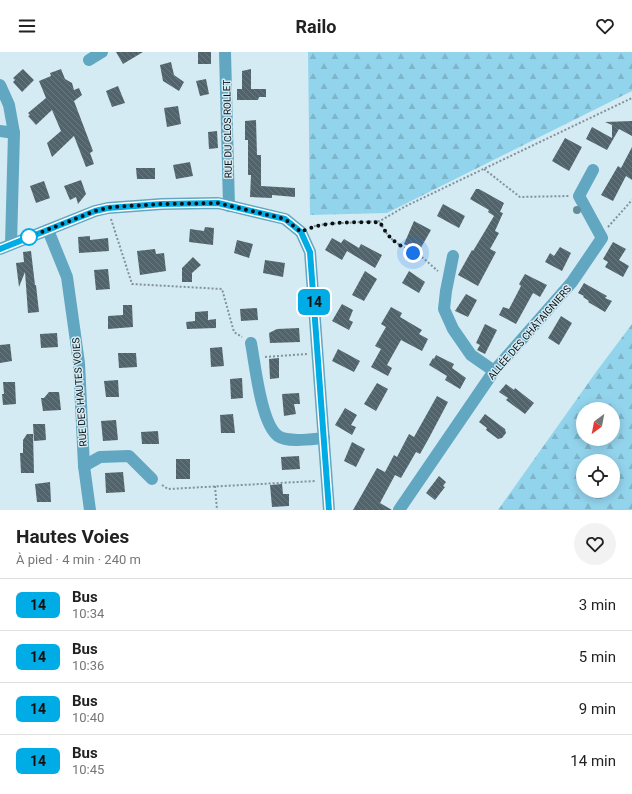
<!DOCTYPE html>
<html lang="fr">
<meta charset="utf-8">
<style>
body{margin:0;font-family:Roboto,sans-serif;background:#f2f2f2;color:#222;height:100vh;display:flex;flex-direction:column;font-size:15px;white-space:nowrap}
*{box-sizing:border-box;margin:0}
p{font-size:13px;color:#767676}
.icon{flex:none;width:22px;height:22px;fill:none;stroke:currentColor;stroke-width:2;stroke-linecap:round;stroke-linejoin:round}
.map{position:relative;height:458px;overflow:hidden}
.side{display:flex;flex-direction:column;background:#fff;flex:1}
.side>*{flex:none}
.badge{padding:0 8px;border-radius:6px;font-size:14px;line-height:26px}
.needle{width:26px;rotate:212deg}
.controls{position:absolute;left:576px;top:350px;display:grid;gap:8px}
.controls a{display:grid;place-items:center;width:44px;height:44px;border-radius:50%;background:#fff;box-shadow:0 2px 10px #0003;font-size:20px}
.you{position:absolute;width:20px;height:20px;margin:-10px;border:3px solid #fff;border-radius:50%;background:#1a73e8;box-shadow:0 0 0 6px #1a73e833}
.map>.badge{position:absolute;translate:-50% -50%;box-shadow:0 0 0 2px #fff}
.round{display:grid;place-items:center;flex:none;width:42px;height:42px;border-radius:21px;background:#f2f2f2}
.headline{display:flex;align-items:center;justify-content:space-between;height:68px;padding:0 16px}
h1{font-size:19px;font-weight:700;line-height:30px}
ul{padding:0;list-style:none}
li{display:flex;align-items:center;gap:12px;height:52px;padding:0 16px;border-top:1px solid #e0e0e0}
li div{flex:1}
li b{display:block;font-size:15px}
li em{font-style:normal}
li .badge{min-width:44px;font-weight:700;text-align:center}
header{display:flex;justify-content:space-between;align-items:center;height:52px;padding:0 16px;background:#fff;font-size:18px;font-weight:700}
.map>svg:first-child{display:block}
.forest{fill:url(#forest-firs);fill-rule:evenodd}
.building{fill:url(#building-back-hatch)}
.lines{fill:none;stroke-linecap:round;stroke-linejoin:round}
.path{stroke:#829298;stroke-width:2;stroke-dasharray:2 2;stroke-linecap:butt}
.minor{stroke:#62a7c1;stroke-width:12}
.tree{fill:#658c99}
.line-casing{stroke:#fff;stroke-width:9}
.line{stroke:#00ace6;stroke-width:6}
.walk{stroke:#091114;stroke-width:4;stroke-dasharray:0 7.2}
.stop-dot{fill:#fff;stroke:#00ace6;stroke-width:2}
.labels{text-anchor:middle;stroke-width:3;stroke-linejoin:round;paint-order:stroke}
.street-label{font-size:10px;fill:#091114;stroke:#d5ebf4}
</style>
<header><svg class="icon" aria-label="menu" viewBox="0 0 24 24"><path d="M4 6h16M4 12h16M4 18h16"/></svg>Railo<svg class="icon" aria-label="heart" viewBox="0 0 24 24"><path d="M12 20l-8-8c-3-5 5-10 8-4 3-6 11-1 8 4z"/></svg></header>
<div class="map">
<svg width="632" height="458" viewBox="0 0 632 458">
<defs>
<pattern id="forest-firs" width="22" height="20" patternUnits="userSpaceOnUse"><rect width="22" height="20" fill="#93d4ed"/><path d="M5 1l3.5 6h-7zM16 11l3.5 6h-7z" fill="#7db5ca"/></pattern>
<pattern id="building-back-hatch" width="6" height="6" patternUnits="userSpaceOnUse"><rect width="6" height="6" fill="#51646c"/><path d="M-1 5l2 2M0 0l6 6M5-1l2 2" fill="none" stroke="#6a797f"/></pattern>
</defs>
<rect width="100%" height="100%" fill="#d5ebf4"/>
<g class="forest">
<path d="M308,0H632V39L387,161L310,163Z"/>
<path d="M632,272V458H498L596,320ZM583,357H613V387H583ZM583,409H613V439H583Z"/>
</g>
<g class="building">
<path d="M116,0H143L123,12Z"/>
<rect x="198" y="0" width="13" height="12"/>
<path d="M171,10L174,23L184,30L179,39L163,29L160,13Z"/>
<path d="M23,17L34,28L22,40L13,30L15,28L13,26Z"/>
<path d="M61,17L65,27L72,31L74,38L79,36L82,43L74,49L93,99L90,101L94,112L86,115L74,84L52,105L47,91L61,79L52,58L36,73L28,64L30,63L28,61L46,46L39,29L51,24L50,21Z"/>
<path d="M251,17V37H266V45H259L258,48H237V37H242V19Z"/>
<path d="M206,27L209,42L200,44L196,29Z"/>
<path d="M118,34L125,51L112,55L106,39Z"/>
<path d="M178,54L181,72L167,75L164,56Z"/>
<path d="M256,68L257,103H261V134L295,136V145L272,143V146L250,145L251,123H248V88H245V69Z"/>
<path d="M632,69V84L619,77L607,98L586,87L592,75L612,86V73L605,70Z"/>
<path d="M217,79L218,96L209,97L208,80Z"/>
<path d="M565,86L582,95L569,119L552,109Z"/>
<path d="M632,95V128L626,124L613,149L601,143L618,114L621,116Z"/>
<path d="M190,110L193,124L176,127L173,113Z"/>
<path d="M136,116H155V127H137Z"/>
<path d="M81,128L86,142L78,152L76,145L70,148L64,134Z"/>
<path d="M44,129L50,146L36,151L30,134Z"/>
<path d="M476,137H479L504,151L500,160L503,161L495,179L499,181L490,197L496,200L478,234L458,223L472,198L473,199L494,164L488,160L489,158L470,147Z"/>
<path d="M443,152L465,164L459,176L437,164Z"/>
<path d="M414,169L431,178L419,199L404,192Z"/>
<path d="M205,175L214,176L213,193L189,190L190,177L204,179Z"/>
<path d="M90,184V188L108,186L109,199L79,201L78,185Z"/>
<path d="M332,186L341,191L344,187L359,196L361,192L382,203L375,216L347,199L342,208L325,198Z"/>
<path d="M237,188L253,192L249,206L234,201Z"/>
<path d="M613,190L626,197L619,208L629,214L623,225L605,215L608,210L603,207Z"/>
<path d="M560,195L571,201L562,219L545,210L550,201L554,204Z"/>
<path d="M155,197L156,202L164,201L166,219L140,223L137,199Z"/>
<path d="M31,199L35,233H36L39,260L28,261L25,220L19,235L16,211L24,210L23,200Z"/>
<path d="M193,205L201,213L192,221V230H182V216Z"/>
<path d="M265,208L285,211L283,225L263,221Z"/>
<path d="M108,217L110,237L96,238L94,218Z"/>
<path d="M365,219L377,227L364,249L352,243Z"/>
<path d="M409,219L425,230L419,241L402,231Z"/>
<path d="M525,222L547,233L540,245L533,241L516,272L499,263L503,255L509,257L521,234L519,232Z"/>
<path d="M584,231L607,244L605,246L612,249L605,260L588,250L589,249L583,245L584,244L578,241Z"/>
<path d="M466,242L477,248L468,265L455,259Z"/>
<path d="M342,252L353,258L349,268L353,270L349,278L332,269Z"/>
<path d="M123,253H132L133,275L108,277V264L123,263Z"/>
<path d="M391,255L402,261L400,265L422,278L419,282L428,287L422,299L401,288L387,313L392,316L388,324L371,315L381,297L375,294L386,275L381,272Z"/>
<path d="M257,256L258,268L241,269L240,257Z"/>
<path d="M208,259V268L216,267V276L187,277L186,270L195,269V260Z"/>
<path d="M561,264L572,271L559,293L548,286Z"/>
<path d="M485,272L497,278L485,302L477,298L480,293L476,291Z"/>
<path d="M299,276L300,290L270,291L269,281L277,277Z"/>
<path d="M57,281L58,295L41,296L40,282Z"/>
<path d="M10,292L12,309L0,311V293Z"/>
<path d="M222,295L224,314L211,315L210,296Z"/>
<path d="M338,297L360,309L354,320L332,309Z"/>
<path d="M118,301H136L137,315L119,316Z"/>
<path d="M436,303L454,312L452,316L466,326L460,337L445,328L447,324L429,313L433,306L434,307Z"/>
<path d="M279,306V326L270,327L269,307Z"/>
<path d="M242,326L243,346L231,347L230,327Z"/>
<path d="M118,328L119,345H106L104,329Z"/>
<path d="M3,330H15L16,352L3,353L2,342H4Z"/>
<path d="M377,331L388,337L376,359L364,352Z"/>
<path d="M506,332L514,338L515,336L534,351L525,362L506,348L508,346L499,340Z"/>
<path d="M49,340H59L61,358L43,359L41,346H44Z"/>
<path d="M299,341L300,352H294L296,362L284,364L282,342Z"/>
<path d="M437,344L448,350L429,386L420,402L416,400L401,426L395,423L380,451L392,458H353L377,416L385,420L394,403L397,405L409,382L414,385Z"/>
<path d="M345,356L357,363L351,373L356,375L352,383L335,373Z"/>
<path d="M233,362L235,381H221L220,363Z"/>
<path d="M485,362L505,377L506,381L502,386L498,387L486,378L487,376L479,370Z"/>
<path d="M116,368L118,388L103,389L101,369Z"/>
<path d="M33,372H45L46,388L34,389Z"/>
<path d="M158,379L159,392H142L141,380Z"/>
<path d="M27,382H33L34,421H21L20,401H23V388Z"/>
<path d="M352,390L365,397L356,415L344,409Z"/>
<path d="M299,404L300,417L282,418L281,405Z"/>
<rect x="176" y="407" width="14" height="20"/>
<path d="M123,420L125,440L106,441L105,421Z"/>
<path d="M439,424L446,430L443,434L445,435L435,448L426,441Z"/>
<path d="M50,430L51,450H37L35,432Z"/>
<path d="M282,432L283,442H289V454L272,455L270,433Z"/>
</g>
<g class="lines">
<g class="path">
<path d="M484,117L520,145L569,144"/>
<path d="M111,167L132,232L222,237L234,280L242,285"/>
<path d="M380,170C392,195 403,192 423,206C428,210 433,215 438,219"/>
<path d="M310,175L325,172L380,169L406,154L632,46"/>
<path d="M608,175L632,148"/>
<path d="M265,305L307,302"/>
<path d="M162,433L168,437L316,429"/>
<path d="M215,434L217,458"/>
</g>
<g class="minor">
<path d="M225,0L229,154"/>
<path d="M89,8L102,0"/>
<path d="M0,33L9,53L14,81L11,192"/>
<path d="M0,79L14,81"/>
<path d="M48,178L67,225L79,311L84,414L90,458"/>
<path d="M0,197L95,159L108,156L162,152L218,151L285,167L301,180L310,200L329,458"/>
<path d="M453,204L446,239L444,257L453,277L471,303L494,319"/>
<path d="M251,291C255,312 261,372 278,384C288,391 312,387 324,386"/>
<path d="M84,414L100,405L129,404L152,427"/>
<path d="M399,458L494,319L572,230L602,186L579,144L593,118"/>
</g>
</g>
<circle class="tree" cx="577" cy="158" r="4"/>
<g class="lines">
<defs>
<path id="line" d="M0,197L95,159L108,156L162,152L218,151L285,167L301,180L310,200L329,458"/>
</defs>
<use href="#line" class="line-casing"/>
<use href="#line" class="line"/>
<path class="walk" d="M29,185L95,159L112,155L162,152L218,151L285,167L301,180C324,168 354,171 380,170C389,188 396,191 413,201"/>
</g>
<circle class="stop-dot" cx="29" cy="185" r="8"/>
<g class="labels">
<g class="street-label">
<text transform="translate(227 77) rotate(-91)" y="4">RUE DU CLOS ROLLET</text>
<text transform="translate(529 280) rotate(-49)" y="4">ALLÉE DES CHÂTAIGNIERS</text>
<text transform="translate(79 340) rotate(-94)" y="4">RUE DES HAUTES VOIES</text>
</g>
</g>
</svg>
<div class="controls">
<a><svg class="needle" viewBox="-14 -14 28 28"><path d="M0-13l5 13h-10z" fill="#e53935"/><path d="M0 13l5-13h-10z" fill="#767676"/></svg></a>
<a><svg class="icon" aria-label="locate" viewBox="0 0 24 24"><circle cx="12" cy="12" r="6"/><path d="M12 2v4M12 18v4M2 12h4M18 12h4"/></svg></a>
</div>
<div class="you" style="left:413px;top:201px"></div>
<b class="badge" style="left:314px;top:250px;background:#00ace6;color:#111">14</b>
</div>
<section class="side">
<div class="headline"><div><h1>Hautes Voies</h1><p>À pied · 4 min · 240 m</p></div><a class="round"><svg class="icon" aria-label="heart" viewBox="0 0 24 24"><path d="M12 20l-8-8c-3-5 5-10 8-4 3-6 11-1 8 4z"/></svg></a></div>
<ul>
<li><span class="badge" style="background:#00ace6;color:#111">14</span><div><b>Bus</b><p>10:34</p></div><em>3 min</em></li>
<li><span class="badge" style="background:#00ace6;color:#111">14</span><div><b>Bus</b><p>10:36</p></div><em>5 min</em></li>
<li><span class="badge" style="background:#00ace6;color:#111">14</span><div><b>Bus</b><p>10:40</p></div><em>9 min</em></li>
<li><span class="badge" style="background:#00ace6;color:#111">14</span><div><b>Bus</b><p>10:45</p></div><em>14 min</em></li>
</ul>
</section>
